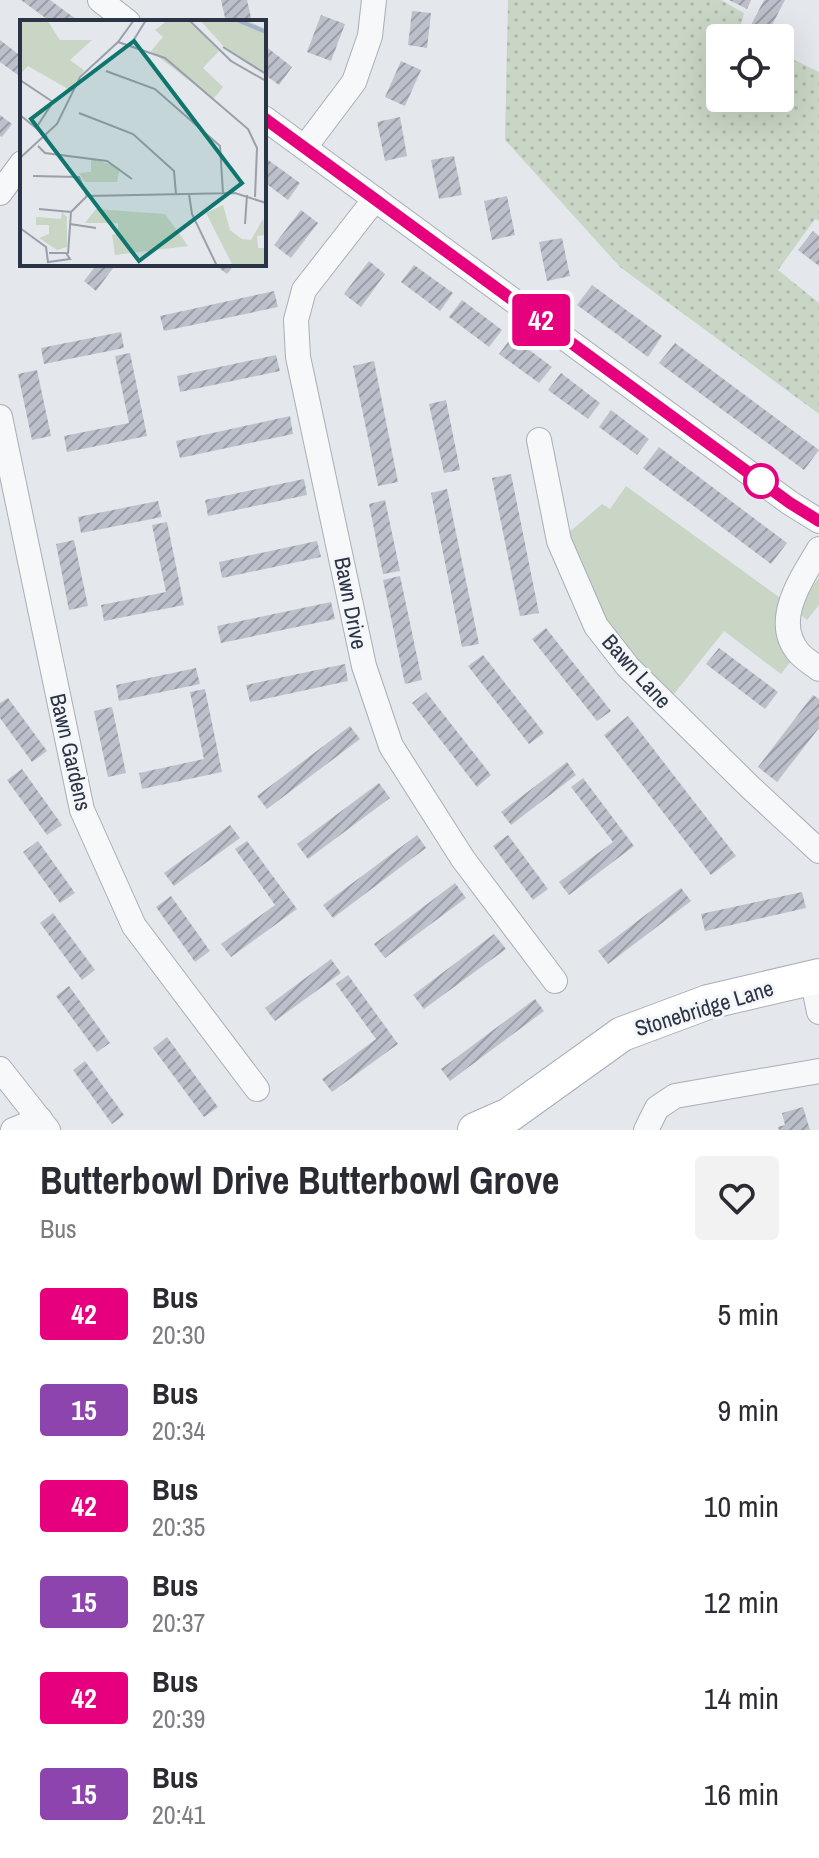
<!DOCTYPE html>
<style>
body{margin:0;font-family:"Archivo Narrow",sans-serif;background:#f2f2f3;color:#2b2b33;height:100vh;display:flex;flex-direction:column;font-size:30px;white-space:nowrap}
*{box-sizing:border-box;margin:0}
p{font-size:26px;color:#7c7c81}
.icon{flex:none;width:44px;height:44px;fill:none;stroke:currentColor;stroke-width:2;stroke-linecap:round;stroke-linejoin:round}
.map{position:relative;height:1130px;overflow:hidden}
.panel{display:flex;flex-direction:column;background:#fff;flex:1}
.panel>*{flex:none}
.badge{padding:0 16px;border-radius:6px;font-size:28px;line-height:52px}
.buttons{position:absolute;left:706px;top:24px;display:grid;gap:16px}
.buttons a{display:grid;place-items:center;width:88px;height:88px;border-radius:8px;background:#fff;box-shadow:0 8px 32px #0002;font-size:40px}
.map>.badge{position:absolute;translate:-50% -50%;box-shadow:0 0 0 4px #fff}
.round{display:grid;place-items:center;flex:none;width:84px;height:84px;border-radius:8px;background:#f2f2f3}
.overview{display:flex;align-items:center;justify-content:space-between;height:136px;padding:0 40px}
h1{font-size:38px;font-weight:800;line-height:60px}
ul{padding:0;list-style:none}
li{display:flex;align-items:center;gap:24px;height:96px;padding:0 40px}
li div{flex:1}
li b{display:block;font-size:30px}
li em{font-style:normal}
li .badge{min-width:88px;font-weight:700;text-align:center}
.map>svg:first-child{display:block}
.grass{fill:#c9d6c5}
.park{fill:url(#park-dots)}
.building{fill:url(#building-hatch)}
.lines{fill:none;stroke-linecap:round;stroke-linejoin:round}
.street-casing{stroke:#a9aeb7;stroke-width:26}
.secondary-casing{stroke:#a9aeb7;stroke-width:36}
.street{stroke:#f7f8fa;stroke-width:24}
.secondary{stroke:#fff;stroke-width:34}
.line-casing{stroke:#fff;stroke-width:18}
.line{stroke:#e6007e;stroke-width:12}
.stop-dot{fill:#fff;stroke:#e6007e;stroke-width:4}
.labels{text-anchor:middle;stroke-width:6;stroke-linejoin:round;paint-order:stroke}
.street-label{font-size:22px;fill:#2b3445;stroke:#f4f6f9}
.inset-river{fill:none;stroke:#9fb4cc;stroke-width:4}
.inset-road{fill:none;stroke:#9a9fa9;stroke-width:2}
.view{fill:#0f766e;fill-opacity:0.15;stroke:#0f766e;stroke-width:4}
.inset-edge{fill:none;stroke:#2b3445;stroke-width:4}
</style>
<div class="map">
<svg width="819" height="1130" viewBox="0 0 819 1130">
<defs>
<pattern id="park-dots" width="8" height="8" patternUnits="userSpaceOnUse" patternTransform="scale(2)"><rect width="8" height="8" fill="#c9d6c5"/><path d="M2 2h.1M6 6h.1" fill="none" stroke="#adb8ab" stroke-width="1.8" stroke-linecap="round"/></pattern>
<pattern id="building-hatch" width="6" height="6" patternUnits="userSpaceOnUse" patternTransform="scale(2)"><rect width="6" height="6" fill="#bbc0ca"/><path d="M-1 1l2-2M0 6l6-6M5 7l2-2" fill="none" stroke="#989da6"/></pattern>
</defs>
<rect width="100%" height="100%" fill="#e4e7ec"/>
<g class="grass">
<path d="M626,486L790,605L798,652L781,674L724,631L666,704L628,667L559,541L602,504L610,509Z"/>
<path d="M819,578V605L807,620L801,615L803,597Z"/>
</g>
<path class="park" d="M508,0H721L744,13L739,33L750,38H720V98H780V53L819,72V221L815,219L778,270L819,303V414L620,267L505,140Z"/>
<g class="building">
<path d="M21,0H50L80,22H51Z"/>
<path d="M221,0H247L252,22H226Z"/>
<path d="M729,0H751L747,9Z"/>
<path d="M764,0H785L765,38H757L747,33Z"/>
<path d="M412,11L431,13L427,48L408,45Z"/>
<path d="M321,15L345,24L331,61L307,52Z"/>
<path d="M0,40L22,57V78L0,62Z"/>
<path d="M264,45L292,67L279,85L264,74Z"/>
<path d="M401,61L421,70L405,106L385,97Z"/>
<path d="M0,115L12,124L2,137L0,136Z"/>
<path d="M400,117L407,156L385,161L377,122Z"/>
<path d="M454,156L462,195L439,199L431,160Z"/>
<path d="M264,157L300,183L288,200L264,182Z"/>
<path d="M507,196L515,235L492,240L484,201Z"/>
<path d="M301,210L318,223L291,258L274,245Z"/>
<path d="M813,231L819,236V266L798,250Z"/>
<path d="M562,238L570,276L547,281L539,242Z"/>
<path d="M369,261L385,274L361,307L344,294Z"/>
<path d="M97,264H116L96,291L84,281Z"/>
<path d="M214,264H235L227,274Z"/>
<path d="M414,265L453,293L440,311L401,282Z"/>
<path d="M592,285L662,336L648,357L577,305Z"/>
<path d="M274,291L278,307L164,331L160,316Z"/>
<path d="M462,300L502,330L489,347L449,317Z"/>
<path d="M121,332L124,348L44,364L41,348Z"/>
<path d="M512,337L552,367L539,383L499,354Z"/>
<path d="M675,343L819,450L804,470L659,363Z"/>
<path d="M130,353L147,436L67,452L64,436L129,423L115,356Z"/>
<path d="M276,355L280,371L180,392L177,376Z"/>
<path d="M374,361L398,482L378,486L353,366Z"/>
<path d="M37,370L51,436L32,440L18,374Z"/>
<path d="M561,373L600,403L588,419L548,390Z"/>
<path d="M446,400L460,470L444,473L429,404Z"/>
<path d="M611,410L649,439L637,455L599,427Z"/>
<path d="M290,416L293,434L180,458L176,441Z"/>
<path d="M659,447L787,543L771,564L643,468Z"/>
<path d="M511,474L539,613L520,616L492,478Z"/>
<path d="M304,479L307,495L208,516L205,500Z"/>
<path d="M447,489L479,644L462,647L431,493Z"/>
<path d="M385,500L400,571L383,574L369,504Z"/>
<path d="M158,501L162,517L81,533L78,517Z"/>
<path d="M167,522L184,605L104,621L101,605L166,592L152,525Z"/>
<path d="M74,540L88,606L69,610L56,544Z"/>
<path d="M317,541L321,557L222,578L219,562Z"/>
<path d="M400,576L422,680L405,684L383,580Z"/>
<path d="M331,602L335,619L221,643L217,626Z"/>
<path d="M546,628L611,711L597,721L532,639Z"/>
<path d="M719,648L778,692L765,709L706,664Z"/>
<path d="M483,655L544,733L529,744L468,666Z"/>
<path d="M345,664L348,681L250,702L246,685Z"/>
<path d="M196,668L200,684L119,701L116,685Z"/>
<path d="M205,689L222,772L142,789L139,773L204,759L190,692Z"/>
<path d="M426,692L491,775L477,787L412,703Z"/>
<path d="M813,695L819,699V728L777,782L758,767Z"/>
<path d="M8,698L47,751L32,762L0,718V703Z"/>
<path d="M112,707L126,773L108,777L94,711Z"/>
<path d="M628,716L736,856L711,875L604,735Z"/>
<path d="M350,726L360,739L267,809L257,796Z"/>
<path d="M567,762L576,775L511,825L501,812Z"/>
<path d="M22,769L62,825L47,835L7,780Z"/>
<path d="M583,778L634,846L569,895L559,882L613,842L571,787Z"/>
<path d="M379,783L390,798L308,859L297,844Z"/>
<path d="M230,825L240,838L174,886L164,873Z"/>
<path d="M417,835L426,848L333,918L323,905Z"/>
<path d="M508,835L548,889L533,900L493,846Z"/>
<path d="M38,841L75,893L60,903L23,852Z"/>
<path d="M247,841L297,909L231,957L221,944L275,905L235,849Z"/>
<path d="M455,883L466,898L385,958L374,944Z"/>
<path d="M681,888L691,901L608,964L598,951Z"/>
<path d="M802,892L806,908L705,931L701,914Z"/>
<path d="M171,896L210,951L195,962L156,907Z"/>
<path d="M53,913L95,970L82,980L40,923Z"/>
<path d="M494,934L506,949L424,1009L413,995Z"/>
<path d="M331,959L341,973L275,1021L265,1008Z"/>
<path d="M348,975L398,1044L332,1092L322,1079L376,1039L336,984Z"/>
<path d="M69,986L110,1043L97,1052L56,996Z"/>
<path d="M535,999L544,1011L450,1081L441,1069Z"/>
<path d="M167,1037L218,1107L204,1117L153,1048Z"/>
<path d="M85,1061L124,1115L112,1124L73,1070Z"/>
<path d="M803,1107L810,1130H779L778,1127L785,1125L782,1113Z"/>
</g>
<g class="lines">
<defs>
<g id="street">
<path d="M100,0L128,22"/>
<path d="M264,118L790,503L819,521"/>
<path d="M305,147L354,82L370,36L374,0"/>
<path d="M0,193L22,163"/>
<path d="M375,199L304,290L296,320L298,357L364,666L391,746L463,859L555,981"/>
<path d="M0,417L82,810L134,926L257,1089"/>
<path d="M539,440L559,541L596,626L628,667L750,787L819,851"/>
<path d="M819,549C802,578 771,621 799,653C804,659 813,664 819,669"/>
<path d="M812,977L819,1012"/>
<path d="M0,1069L48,1130"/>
<path d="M13,1130L40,1119"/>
<path d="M646,1130L657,1108L675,1096L819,1071"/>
</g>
<path id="secondary" d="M475,1130L509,1115L622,1034L708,1002L819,976"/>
</defs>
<use href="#street" class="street-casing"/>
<use href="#secondary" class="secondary-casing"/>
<use href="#street" class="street"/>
<use href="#secondary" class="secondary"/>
</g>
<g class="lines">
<defs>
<path id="line" d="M264,118L790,503L819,521"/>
</defs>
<use href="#line" class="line-casing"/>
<use href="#line" class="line"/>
</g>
<circle class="stop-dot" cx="761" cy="481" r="16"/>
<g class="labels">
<g class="street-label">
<text transform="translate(351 603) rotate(79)" y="8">Bawn Drive</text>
<text transform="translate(637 671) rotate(48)" y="8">Bawn Lane</text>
<text transform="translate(71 752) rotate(77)" y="8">Bawn Gardens</text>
<text transform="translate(704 1008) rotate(-17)" y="8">Stonebridge Lane</text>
</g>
</g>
<g transform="translate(20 20)">
<rect width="246" height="246" fill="#e4e7ec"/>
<path d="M0,0H27L40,20H72L50,40L64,50L50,70L8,46L0,54ZM180,0H226L246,9V54L206,29ZM71,138L100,148L97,162H65L59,153L71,152ZM203,185L210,210L222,219L231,220L243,199L246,215L237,216L238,228H246V246H213L186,193Z" fill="#c9d6c5"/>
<path d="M148,0H169L199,31L183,48L203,67L193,79L131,31L143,17L135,10ZM76,189L145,194L168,226L95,235L92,215L98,213V203H65ZM42,192L47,197V227L37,230L19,218L29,214V205H16V197L41,199Z" fill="#c9d6c5"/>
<path class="inset-river" d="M217,0L246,12"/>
<path class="inset-road" d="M169,0L211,41L246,61M98,22L145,38L228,109L237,128L235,177M110,26L126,0M203,27L246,54M86,51L135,69L200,126L203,173M0,60L33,82L16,108M59,93L113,114L154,151L156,174M0,95L27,117M18,126L25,133L87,141L112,159M0,138L37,104L60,57L98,22L114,0M13,156L59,157L67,176M169,174L172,194L197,246M19,189L51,192M50,204L76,208M225,204L227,175M0,208L26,227L28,242L50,239L46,233H29M48,234L51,192L67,176L215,173L246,183"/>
<path class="view" d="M114,21L222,163L119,241L11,99Z"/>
<rect width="246" height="246" class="inset-edge"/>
</g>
</svg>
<div class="buttons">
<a><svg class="icon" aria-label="locate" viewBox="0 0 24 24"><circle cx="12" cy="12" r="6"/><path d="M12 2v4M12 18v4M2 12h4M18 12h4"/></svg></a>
</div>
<b class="badge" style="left:541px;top:320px;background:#e6007e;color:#fff">42</b>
</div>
<section class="panel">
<div class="overview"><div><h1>Butterbowl Drive Butterbowl Grove</h1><p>Bus</p></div><a class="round"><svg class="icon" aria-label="heart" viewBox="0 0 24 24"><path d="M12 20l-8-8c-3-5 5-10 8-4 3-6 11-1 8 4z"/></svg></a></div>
<ul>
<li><span class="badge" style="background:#e6007e;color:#fff">42</span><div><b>Bus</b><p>20:30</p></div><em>5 min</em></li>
<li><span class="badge" style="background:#8e44ad;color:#fff">15</span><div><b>Bus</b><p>20:34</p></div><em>9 min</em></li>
<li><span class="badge" style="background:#e6007e;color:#fff">42</span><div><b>Bus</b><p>20:35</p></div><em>10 min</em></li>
<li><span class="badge" style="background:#8e44ad;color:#fff">15</span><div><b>Bus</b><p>20:37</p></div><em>12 min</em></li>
<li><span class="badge" style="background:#e6007e;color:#fff">42</span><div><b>Bus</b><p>20:39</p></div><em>14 min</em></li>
<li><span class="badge" style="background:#8e44ad;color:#fff">15</span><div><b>Bus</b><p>20:41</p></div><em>16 min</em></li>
</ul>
</section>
